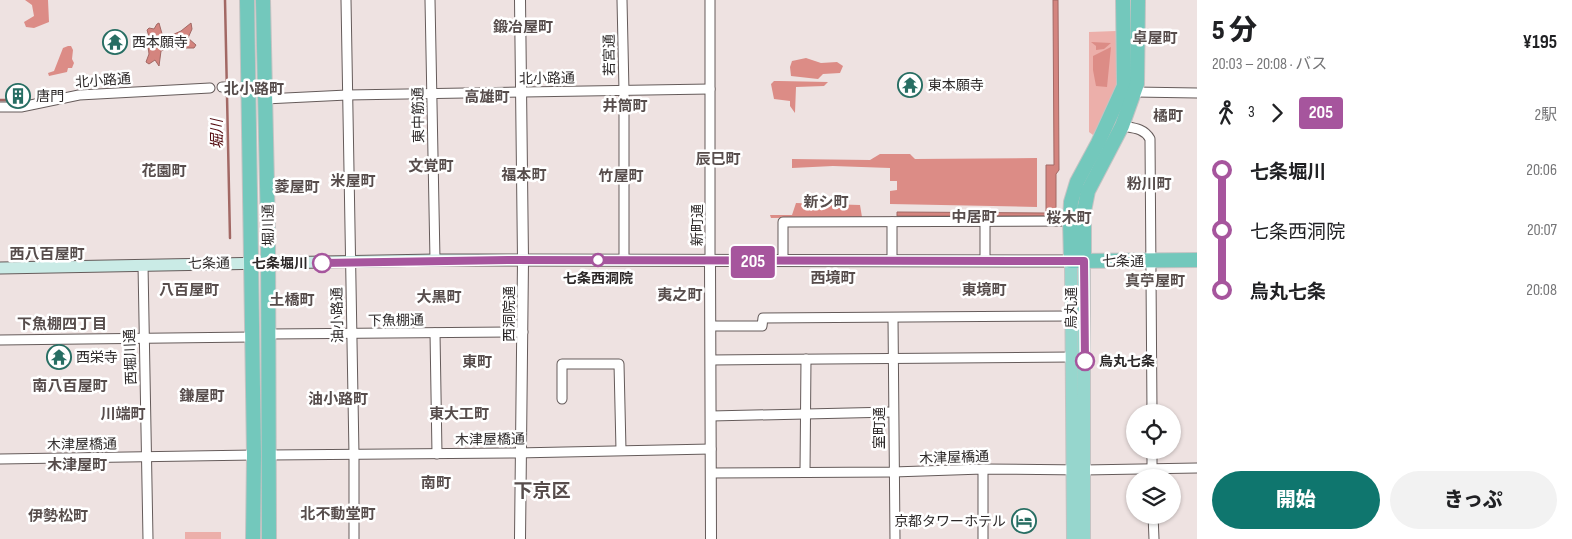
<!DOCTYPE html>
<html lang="ja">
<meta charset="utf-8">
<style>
body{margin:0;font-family:"Sofia Sans Condensed","Noto Sans JP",sans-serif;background:#f2f2f2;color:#202124;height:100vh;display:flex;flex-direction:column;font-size:19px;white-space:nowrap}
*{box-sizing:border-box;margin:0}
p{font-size:16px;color:#757577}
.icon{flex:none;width:28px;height:28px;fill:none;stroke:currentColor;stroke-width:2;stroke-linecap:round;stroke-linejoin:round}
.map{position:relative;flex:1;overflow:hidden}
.drawer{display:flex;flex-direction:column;background:#fff;width:375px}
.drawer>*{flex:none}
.badge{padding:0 10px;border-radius:4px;font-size:18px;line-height:32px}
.buttons{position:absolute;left:1126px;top:404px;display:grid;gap:10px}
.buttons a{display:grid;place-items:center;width:55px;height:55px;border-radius:50%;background:#fff;box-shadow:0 1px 4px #0004;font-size:25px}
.map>.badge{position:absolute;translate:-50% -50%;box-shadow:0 0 0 2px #fff}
.legs{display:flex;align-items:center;gap:8px;height:55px;padding:0 15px;font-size:16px}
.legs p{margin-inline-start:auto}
.headline{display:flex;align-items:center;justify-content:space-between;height:85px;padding:0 15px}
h1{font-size:28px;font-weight:800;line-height:38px}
.action{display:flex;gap:10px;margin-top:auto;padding:10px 15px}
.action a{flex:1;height:58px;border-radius:30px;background:#0f766e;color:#fff;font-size:20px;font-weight:800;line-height:58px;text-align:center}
.action a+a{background:#f2f2f2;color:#202124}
ul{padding:0 15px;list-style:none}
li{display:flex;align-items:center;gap:18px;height:60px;font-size:19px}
li i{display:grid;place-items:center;width:8px;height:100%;margin:0 6px;background:currentColor}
li i::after{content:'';width:12px;height:12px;margin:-6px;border:4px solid;border-radius:50%;background:#fff}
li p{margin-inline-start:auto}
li:first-child i{background:linear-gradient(#0000 50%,currentColor 0)}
li:last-child i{background:linear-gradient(currentColor 50%,#0000 0)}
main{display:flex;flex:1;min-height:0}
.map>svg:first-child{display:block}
.green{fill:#ecafaa}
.forest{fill:#dc8c86}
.water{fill:#d4847e;stroke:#a26864}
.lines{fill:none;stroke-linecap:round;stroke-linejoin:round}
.stream{stroke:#a26864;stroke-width:2.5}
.minor-casing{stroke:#655b5a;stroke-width:11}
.tertiary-casing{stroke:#655b5a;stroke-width:12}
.secondary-casing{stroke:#655b5a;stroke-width:13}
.primary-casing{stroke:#c4c3c3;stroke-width:14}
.trunk-casing{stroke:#c4c3c3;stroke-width:16}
.minor{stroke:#fff;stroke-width:9}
.tertiary{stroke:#fff;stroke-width:10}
.secondary{stroke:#caebe6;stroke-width:11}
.primary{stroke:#96d6cd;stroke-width:12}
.trunk{stroke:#73c8bc;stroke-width:14}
.line-1-casing{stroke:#fff;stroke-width:11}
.line-1{stroke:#a6559d;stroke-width:8}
.stop-1-dot{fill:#fff;stroke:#a6559d;stroke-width:2.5}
.labels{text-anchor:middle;stroke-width:5;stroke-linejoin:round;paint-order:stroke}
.poi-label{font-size:14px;fill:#2c2828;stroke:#fff;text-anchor:start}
.street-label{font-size:14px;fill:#2c2828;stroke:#fff}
.stop-label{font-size:14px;font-weight:bold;fill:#2c2828;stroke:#fff;text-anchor:end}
.neighbourhood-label{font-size:15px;font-weight:bold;fill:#574d4c;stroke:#fff}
.water-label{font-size:15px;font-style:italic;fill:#51080d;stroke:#fff}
.district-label{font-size:19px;font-weight:bold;fill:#574d4c;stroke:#fff}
</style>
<main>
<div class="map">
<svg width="1197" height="539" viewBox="0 0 1197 539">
<rect width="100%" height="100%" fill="#eee2e1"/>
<g class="green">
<path d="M1116,31V89L1105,114L1093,135L1089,132V32Z"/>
<rect x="185" y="532" width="36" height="7"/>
</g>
<g class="forest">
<path d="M25,0H48L49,22L34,28L26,27L24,22L34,16L32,5Z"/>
<path d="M1091,42L1111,43L1104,49L1096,50V46Z"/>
<path d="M68,46H71L73,50L72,59L74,63L72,68H68L67,72L49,76L48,73L54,71L63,48Z"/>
<path d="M1111,47L1107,87L1096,86L1093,70V56Z"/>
<path d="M806,58L821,63L837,62L843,66L840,73L823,74L818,79L791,76L790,67L792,61Z"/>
<path d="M774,81H779L828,82L824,86L796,87L795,113L790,106V101L774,99L771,84Z"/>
<path d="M880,154H910L915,159L1037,158V207L890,204V191L897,190V181H890V168L833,166L792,168V159L870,160Z"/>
<path d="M796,203L860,205L862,217L771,218L770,215H792Z"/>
</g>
<g class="water">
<path d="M1053,0H1058L1059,170L1056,174V216H897V212L1046,213V165H1054Z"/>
<path d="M159,23L164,41L167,43L172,35L181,31L191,23L192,29L188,38L196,45L194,48H177L173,46L161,51L159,66L155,60L149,64L146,62L149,54L148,46L151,43L147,30L149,28L154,29L157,24Z"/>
</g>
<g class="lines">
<g class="stream">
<path d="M225,0L230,238"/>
<path d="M0,100H25V96"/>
</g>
<defs>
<g id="minor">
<path d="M346,0L354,455V539"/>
<path d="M430,0L435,260"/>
<path d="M622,0L624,91V260"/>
<path d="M710,0V261"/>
<path d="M222,87H232"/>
<path d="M1135,92L1197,93"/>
<path d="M265,99L347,95L710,89"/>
<path d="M0,107H21L79,95L210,88"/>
<path d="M1122,126C1133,128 1144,128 1150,139L1152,412"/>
<path d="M892,222V261"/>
<path d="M783,261V222L1070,221"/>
<path d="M985,261V222"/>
<path d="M143,265L148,539"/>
<path d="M893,318L895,539"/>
<path d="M711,326H762L763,318L1071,316"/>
<path d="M435,333L437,454"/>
<path d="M269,334L523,332"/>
<path d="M0,340L252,337"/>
<path d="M711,360L1071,357"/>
<path d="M562,399V364H619L621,450"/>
<path d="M711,416L893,412"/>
<path d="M1152,450V478"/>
<path d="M270,455L516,453L711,449"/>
<path d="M0,459L254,455"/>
<path d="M983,469V539"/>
<path d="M805,472L806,359"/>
<path d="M711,473L893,472L983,469L1084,470L1197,468"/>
<path d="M1153,515L1154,539"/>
</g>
<g id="tertiary">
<path d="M520,0L523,260L520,539"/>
<path d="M710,261L711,539"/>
</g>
<path id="secondary" d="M0,268L435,260L1071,261"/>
<g id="primary">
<path d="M1071,261L1073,539"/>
<path d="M1084,539V261"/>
</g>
<g id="trunk">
<path d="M247,0L254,455L253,539"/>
<path d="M263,0L268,230L269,539"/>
<path d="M1123,0L1124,86L1098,143L1077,182L1071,202L1070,221L1071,261L1197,260"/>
<path d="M1084,261V211L1088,191L1122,126L1137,84L1138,0"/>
</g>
</defs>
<use href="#minor" class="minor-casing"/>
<use href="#tertiary" class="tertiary-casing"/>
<use href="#secondary" class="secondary-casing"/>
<use href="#primary" class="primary-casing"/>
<use href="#trunk" class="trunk-casing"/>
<use href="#minor" class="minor"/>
<use href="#tertiary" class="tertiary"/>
<use href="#secondary" class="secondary"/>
<use href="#primary" class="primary"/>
<use href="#trunk" class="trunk"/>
</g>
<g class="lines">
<defs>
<path id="line-1" d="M322,263L508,260L1084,261L1085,361"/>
</defs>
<use href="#line-1" class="line-1-casing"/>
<use href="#line-1" class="line-1"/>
</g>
<defs>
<symbol id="temple-ring" viewBox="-11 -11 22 22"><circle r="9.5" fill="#fff" stroke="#276e63" stroke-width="1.5"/><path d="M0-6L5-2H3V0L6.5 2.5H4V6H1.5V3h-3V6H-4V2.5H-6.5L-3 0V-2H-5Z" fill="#276e63"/></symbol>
<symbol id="building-ring" viewBox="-11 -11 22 22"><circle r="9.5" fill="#fff" stroke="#276e63" stroke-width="1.5"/><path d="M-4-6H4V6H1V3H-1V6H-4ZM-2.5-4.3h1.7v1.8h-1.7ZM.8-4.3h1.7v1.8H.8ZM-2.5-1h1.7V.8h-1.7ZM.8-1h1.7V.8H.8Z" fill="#276e63"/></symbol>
<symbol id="hotel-ring" viewBox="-11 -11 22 22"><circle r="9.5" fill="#fff" stroke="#276e63" stroke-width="1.5"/><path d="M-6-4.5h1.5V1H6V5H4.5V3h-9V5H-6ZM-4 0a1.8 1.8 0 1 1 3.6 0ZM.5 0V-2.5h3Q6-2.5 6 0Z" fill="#276e63"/></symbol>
</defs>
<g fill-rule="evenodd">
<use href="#temple-ring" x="101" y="28" width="28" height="28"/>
<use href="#temple-ring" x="896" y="71" width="28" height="28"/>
<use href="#building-ring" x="4" y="82" width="28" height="28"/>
<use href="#temple-ring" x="45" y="343" width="28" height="28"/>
<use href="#hotel-ring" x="1010" y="507" width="28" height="28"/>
</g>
<g class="stop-1-dot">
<circle cx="598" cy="260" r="6"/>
<circle cx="322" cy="263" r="9"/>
<circle cx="1085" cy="361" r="9"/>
</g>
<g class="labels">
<g class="poi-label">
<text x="132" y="47">西本願寺</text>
<text x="928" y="90">東本願寺</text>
<text x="36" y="101">唐門</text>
<text x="76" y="362">西栄寺</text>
<text x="1006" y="526" text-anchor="end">京都タワーホテル</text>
</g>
<g class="street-label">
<text transform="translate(609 55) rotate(-91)" y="5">若宮通</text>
<text transform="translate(547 78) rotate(-1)" y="5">北小路通</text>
<text transform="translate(103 80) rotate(-4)" y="5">北小路通</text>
<text transform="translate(418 115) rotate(-91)" y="5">東中筋通</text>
<text transform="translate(268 225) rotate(-91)" y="5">堀川通</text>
<text transform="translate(697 225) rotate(-90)" y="5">新町通</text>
<text x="1123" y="266">七条通</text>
<text transform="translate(209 263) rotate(-1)" y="5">七条通</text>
<text transform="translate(1071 308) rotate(-90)" y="5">烏丸通</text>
<text transform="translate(509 314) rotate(-90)" y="5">西洞院通</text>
<text transform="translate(337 315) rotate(-91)" y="5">油小路通</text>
<text transform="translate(396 320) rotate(-1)" y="5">下魚棚通</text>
<text transform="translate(130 357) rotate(-92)" y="5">西堀川通</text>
<text transform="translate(879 428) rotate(-90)" y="5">室町通</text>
<text transform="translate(490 439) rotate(-1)" y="5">木津屋橋通</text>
<text transform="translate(82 444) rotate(-1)" y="5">木津屋橋通</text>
<text transform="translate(954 457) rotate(-2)" y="5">木津屋橋通</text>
</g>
<g class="stop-label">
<text x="308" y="268">七条堀川</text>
<text x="598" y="283" text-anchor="middle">七条西洞院</text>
<text x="1099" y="366" text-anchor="start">烏丸七条</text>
</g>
<g class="neighbourhood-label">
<text x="523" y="32">鍛冶屋町</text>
<text x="1155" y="43">卓屋町</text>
<text x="254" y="94">北小路町</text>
<text x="487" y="102">高雄町</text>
<text x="625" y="111">井筒町</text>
<text x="1168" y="121">橘町</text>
<text x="718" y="164">辰巳町</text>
<text x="431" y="171">文覚町</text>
<text x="164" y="176">花園町</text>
<text x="524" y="180">福本町</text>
<text x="621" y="181">竹屋町</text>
<text x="353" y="186">米屋町</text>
<text x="1149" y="189">粉川町</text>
<text x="297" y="192">菱屋町</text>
<text x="826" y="207">新シ町</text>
<text x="974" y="222">中居町</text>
<text x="1069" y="223">桜木町</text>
<text x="47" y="259">西八百屋町</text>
<text x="833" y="283">西境町</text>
<text x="1155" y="286">真苧屋町</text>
<text x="189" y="295">八百屋町</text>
<text x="984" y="295">東境町</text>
<text x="680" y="300">夷之町</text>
<text x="439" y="302">大黒町</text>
<text x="292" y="305">土橋町</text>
<text x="62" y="329">下魚棚四丁目</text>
<text x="477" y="367">東町</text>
<text x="70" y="391">南八百屋町</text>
<text x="202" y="401">鎌屋町</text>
<text x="338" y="404">油小路町</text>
<text x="123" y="419">川端町</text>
<text x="459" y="419">東大工町</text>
<text x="77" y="470">木津屋町</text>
<text x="436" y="488">南町</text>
<text x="338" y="519">北不動堂町</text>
<text x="58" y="521">伊勢松町</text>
</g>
<g class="water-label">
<text transform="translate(217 134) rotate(-91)" y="5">堀川</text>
</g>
<g class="district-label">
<text x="542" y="497">下京区</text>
</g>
</g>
</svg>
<div class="buttons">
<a><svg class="icon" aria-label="locate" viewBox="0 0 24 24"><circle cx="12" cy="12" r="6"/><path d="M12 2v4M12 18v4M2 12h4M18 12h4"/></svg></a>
<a><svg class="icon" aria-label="layers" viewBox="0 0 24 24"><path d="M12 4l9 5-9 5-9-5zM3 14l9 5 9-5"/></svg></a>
</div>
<b class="badge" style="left:753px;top:262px;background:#a6559d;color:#fff">205</b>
</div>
<section class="drawer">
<div class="headline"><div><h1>5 分</h1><p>20:03 – 20:08 · バス</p></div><b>¥195</b></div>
<div class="legs"><svg class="icon" aria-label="walk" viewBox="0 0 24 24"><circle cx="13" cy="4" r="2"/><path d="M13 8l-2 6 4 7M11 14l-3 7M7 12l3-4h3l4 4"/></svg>3<svg class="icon" aria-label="forward" viewBox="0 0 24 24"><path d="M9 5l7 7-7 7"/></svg><b class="badge" style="background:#a6559d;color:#fff">205</b><p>2駅</p></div>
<ul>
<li><i style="color:#a6559d"></i><b>七条堀川</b><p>20:06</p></li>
<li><i style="color:#a6559d"></i><span>七条西洞院</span><p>20:07</p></li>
<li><i style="color:#a6559d"></i><b>烏丸七条</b><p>20:08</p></li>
</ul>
<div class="action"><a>開始</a><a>きっぷ</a></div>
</section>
</main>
